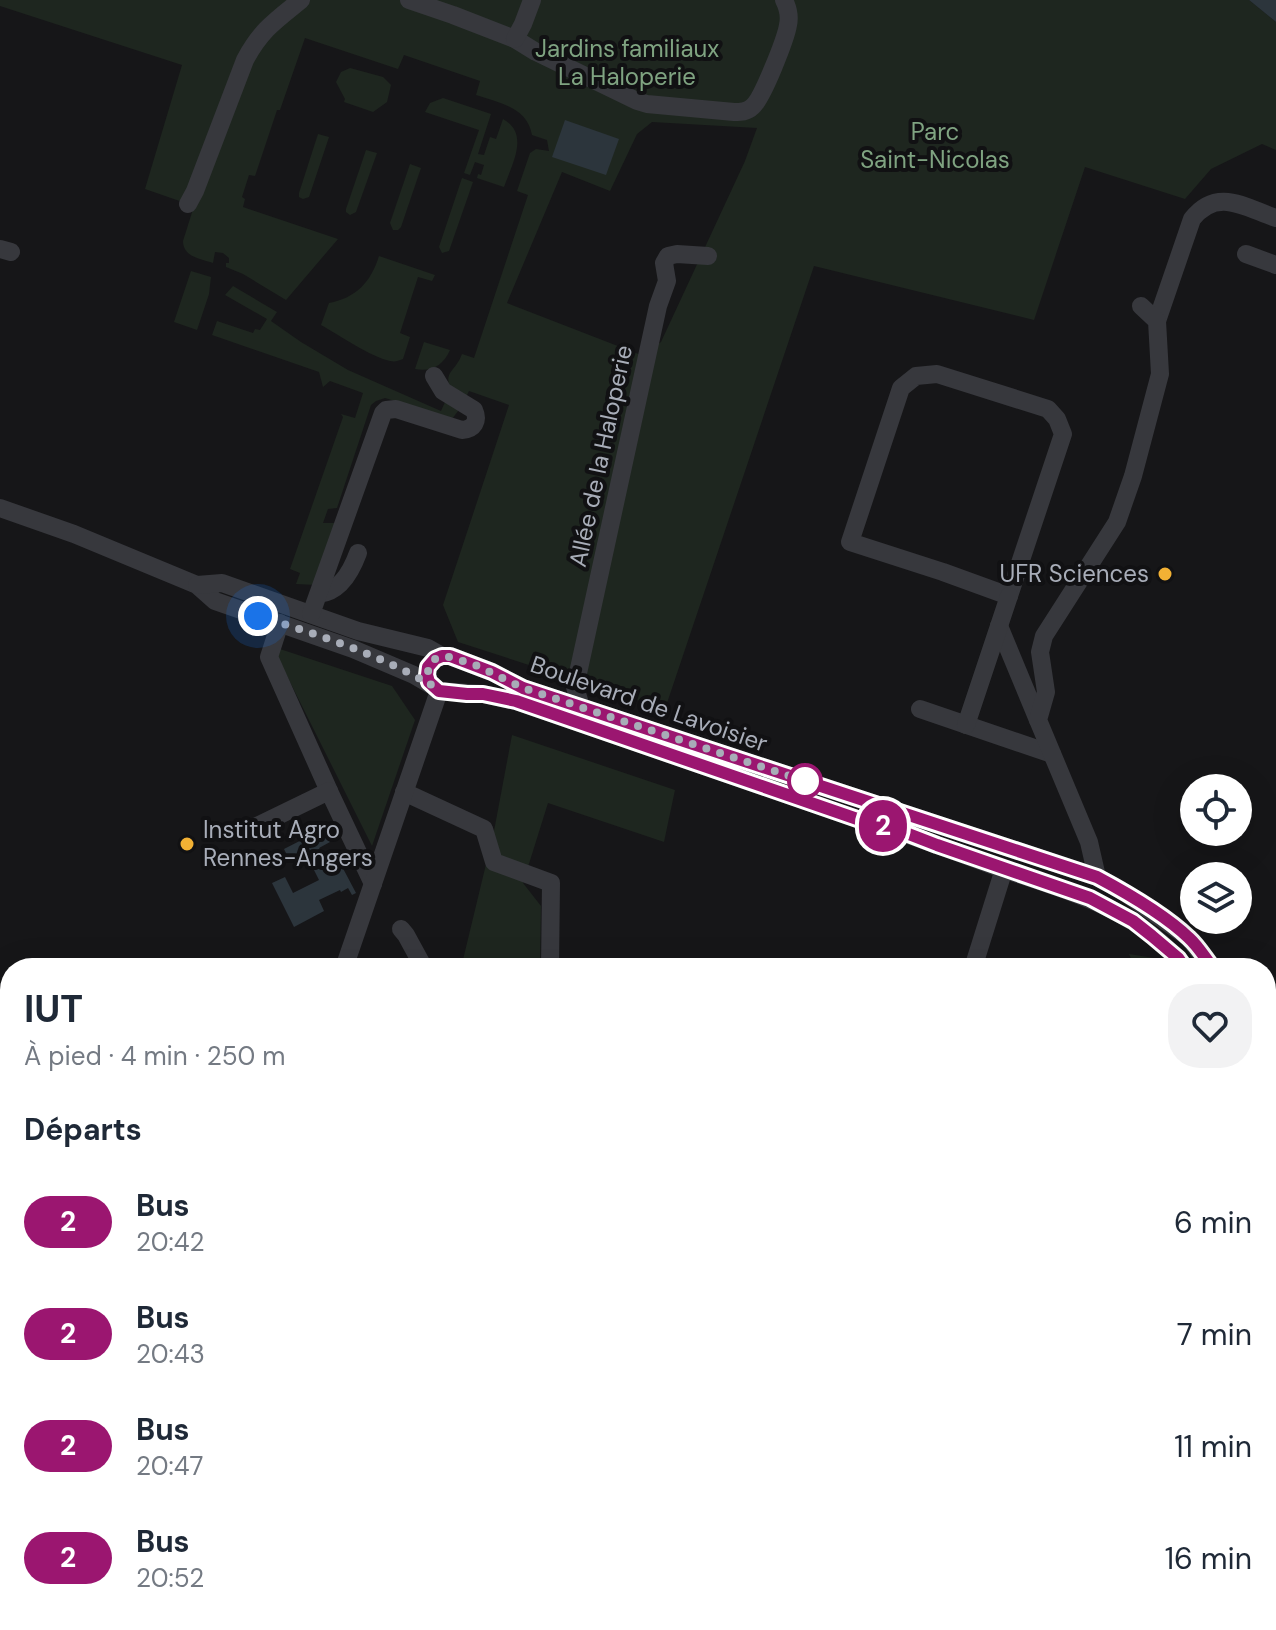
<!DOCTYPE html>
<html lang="fr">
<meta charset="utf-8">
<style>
body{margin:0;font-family:"DM Sans",sans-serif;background:#f2f2f3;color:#1f2937;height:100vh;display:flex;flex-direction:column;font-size:30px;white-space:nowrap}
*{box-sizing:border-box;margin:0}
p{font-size:26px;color:#747a83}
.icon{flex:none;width:44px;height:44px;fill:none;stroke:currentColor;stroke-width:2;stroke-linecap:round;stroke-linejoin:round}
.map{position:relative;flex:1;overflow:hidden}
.details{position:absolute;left:0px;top:958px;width:1276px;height:672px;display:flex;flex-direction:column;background:#fff;border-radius:32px 32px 0 0;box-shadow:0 8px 32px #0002}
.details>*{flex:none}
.badge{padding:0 16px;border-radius:26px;font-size:28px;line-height:52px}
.tools{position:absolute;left:1180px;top:774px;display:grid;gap:16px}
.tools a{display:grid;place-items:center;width:72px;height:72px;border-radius:50%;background:#fff;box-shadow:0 8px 32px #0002;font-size:40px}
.you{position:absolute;width:40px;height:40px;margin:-20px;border:6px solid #fff;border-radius:50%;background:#1a73e8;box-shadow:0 0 0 12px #1a73e833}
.map>.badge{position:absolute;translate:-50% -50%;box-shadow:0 0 0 4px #fff}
h2{padding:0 24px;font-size:30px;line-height:72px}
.round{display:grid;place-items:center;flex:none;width:84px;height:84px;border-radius:32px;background:#f2f2f3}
.overview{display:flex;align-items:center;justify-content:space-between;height:136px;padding:0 24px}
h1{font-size:38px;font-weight:700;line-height:60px}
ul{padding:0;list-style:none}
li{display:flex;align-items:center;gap:24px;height:112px;padding:0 24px}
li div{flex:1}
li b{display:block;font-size:30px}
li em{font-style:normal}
li .badge{min-width:88px;font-weight:700;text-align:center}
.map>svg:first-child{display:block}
.green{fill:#1e261f;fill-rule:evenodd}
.water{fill:#2c353c}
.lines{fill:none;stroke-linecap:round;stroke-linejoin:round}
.minor{stroke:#37383d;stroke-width:18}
.tram{stroke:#4a4c52;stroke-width:2}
.line-casing{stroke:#fff;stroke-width:18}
.line{stroke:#9b1670;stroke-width:12}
.walk{stroke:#a8adb8;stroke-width:8;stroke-dasharray:0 14.4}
.poi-dot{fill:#f2b134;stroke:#111113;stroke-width:3}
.stop-dot{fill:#fff;stroke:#9b1670;stroke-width:4}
.labels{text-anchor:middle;stroke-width:8;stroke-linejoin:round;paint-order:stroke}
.park-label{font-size:24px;fill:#7fa381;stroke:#111113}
.street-label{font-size:24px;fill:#a8adb8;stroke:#111113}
.poi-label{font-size:24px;fill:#a8adb8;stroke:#111113;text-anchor:end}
</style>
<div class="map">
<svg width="1276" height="1630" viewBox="0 0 1276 1630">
<rect width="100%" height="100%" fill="#161618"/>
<g class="green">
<path d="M0,0H1249L1276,22V150L1262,144L1211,169L1185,199L1085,167L1034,320L814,266L665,709L458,642L443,605L509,405L469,391L465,399L451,392C443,370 455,373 462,354L474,358L528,195L517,191L530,153L536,149L549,151L547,140L532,135C527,107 500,103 476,95L480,81L404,55L398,69L305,38L280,110H277L255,176L249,175L242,197L245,199L243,207L338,239L286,300L243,274L226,267V263H229V258L223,253L215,252L213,263C201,259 183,257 183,241L194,206L145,189L182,65L0,6ZM652,122L757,128L745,161L661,342L641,355L507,303L562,172L610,191L637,134Z"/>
<path d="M350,68L383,77L391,85L387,102L373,112L344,102L345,99L336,82L341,72Z"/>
<path d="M443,98L491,114L478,154L484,155L490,137L496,139L503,119C530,134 512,164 504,187L477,178L478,174L481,175L484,165L475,162L470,175L464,173L479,130L425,112L430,103Z"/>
<path d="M318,134L329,137L309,197L303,199L299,197V193Z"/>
<path d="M366,150L377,153L356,212L350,215L346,212V209Z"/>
<path d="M410,164L421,168L401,227L398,230H393L390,223Z"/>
<path d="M462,178L473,182L449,251L442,253L439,247Z"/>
<path d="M379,256L435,275L432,281L418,277L400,333L410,337L403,359C397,361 396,362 390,361C371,357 339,335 321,325L329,303C356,298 371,282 379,256Z"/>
<path d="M191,271L211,277L209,294L197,330L174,322Z"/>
<path d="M233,286L277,312L271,321L301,342L348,370L441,411L446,400L461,407L452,419L385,398L376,401L371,405L337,508L328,509L323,523H337L316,585L296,584L300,573L290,569L343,417L341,414L355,418L363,393L330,381L323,387L319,372L212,335L217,321L253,333L255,329L260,330L267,319L225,295Z"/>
<path d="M424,342L450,350C443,366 431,372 415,369Z"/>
<path d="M280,649L392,686L415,720L372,846L277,656Z"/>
<path d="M512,735L675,790L664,842L548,803L523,883L541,906L540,968H461L494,831Z"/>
<path d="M1129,954L1154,958L1161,968H1135Z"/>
<path d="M1266,1109L1276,1122V1165L1266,1167Z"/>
<path d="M1276,1316V1389L1266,1385V1323Z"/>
<path d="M1266,1612L1276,1616V1630H1246L1216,1620H1266Z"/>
<path d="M448,1620H505L510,1630H479Z"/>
</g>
<g class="water">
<path d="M1249,0H1276V22Z"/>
<path d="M565,120L619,139L606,175L552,157Z"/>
<path d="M323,829L330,842L319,848L326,862L337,857L356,893L352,895L348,888L341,892L340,890L319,900L324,911L294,927L272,883L285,877L293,893L319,880L306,854L290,861L284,849Z"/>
</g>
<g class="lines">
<g class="minor">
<path d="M409,0L453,15L515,39L536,52L637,101L647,104L734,112C741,112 747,112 752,107C762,100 786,38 788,25C790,16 788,8 784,0"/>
<path d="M515,39L523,24L532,0"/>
<path d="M188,204L195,191L245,60C261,30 275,21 301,0"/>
<path d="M0,249L11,252"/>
<path d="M1246,254L1276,265"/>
<path d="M1157,321L1192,219C1217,187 1244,207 1276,218"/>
<path d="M937,374L1048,409L1057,419L1063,434L1009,596L943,572L850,542L901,388L916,376Z"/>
<path d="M0,508L74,534L197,585L215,601L353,649L414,675L431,685"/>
<path d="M197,585L222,583L358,631L428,648L442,656"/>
<path d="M319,594C340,592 351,572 358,553"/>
<path d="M311,614L383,413L386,410L396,409L462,430C474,429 479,421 474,410L443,391L434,376"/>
<path d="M280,623L269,657L329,791"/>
<path d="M999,626L1038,720"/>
<path d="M581,707L575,687L658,306L667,281L664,263L668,256L677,254L708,256"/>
<path d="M920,709L1052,754"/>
<path d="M966,725L1009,596"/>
<path d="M404,792L484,829L494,862L551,883L550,968"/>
<path d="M253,828L329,791L373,884"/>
<path d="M1097,877L1089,842L1038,720L1046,692L1040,652L1044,636L1117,522L1133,476L1160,374L1157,321L1141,306"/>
<path d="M401,929L406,935L424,968"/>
<path d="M344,968L439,691"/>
<path d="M973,968L1004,869"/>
<path d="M1185,968C1137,907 1067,891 997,867C953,851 909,833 863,821L516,701L483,694L439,691L429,682L427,675L428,667L435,659L442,656H450L492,672L523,688L1097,877L1121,890L1189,938L1212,968"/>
<path d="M1266,1038L1276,1051"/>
<path d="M1266,1071L1276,1084"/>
<path d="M1266,1194L1276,1197"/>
<path d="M0,1224L10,1220"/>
<path d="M0,1439L10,1437"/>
<path d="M1266,1604L1276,1608"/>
<path d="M324,1620L335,1622L351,1620"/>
<path d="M523,1620L526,1630"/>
<path d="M633,1620L638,1630"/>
<path d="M1198,1620L1228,1630"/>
<path d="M124,1630L127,1620"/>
<path d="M999,1630L1000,1620"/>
</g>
<path class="tram" d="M1239,1620L1268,1630"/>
</g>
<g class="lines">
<defs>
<path id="line" d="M1185,968L1178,958L1152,936L1133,921L1090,898L937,845L906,833L863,821L516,701L483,694H467L439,691L429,682L427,675L428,667L435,659L442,656H450L492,672L523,688L1097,877C1127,893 1164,914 1189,938C1198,946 1205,958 1213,968"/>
</defs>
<use href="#line" class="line-casing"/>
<use href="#line" class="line"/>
<path class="walk" d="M258,616C316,634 378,654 431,685L427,675L430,664L435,659L446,656L473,664L523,688L805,781"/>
</g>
<g class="poi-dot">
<circle cx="1165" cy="574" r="8"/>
<circle cx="187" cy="844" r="8"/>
</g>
<circle class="stop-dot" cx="805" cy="781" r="16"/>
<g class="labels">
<g class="park-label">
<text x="627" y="57">Jardins familiaux<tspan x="627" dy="28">La Haloperie</tspan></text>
<text x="935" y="140">Parc<tspan x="935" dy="28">Saint-Nicolas</tspan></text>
</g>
<g class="street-label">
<text transform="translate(601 456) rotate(-78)" y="8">Allée de la Haloperie</text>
<text transform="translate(649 704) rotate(19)" y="8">Boulevard de Lavoisier</text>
</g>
<g class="poi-label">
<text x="1149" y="582">UFR Sciences</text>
<text x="203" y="838" text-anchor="start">Institut Agro<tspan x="203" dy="28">Rennes-Angers</tspan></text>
</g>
</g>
</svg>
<div class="tools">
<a><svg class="icon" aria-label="locate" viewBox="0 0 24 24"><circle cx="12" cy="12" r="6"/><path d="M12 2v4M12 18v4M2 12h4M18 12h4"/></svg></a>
<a><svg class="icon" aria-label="layers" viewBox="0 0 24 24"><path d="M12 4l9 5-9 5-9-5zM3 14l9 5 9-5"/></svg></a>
</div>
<div class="you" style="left:258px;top:616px"></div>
<b class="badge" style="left:883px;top:826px;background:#9b1670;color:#fff">2</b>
<section class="details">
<div class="overview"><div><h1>IUT</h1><p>À pied · 4 min · 250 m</p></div><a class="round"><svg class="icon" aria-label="heart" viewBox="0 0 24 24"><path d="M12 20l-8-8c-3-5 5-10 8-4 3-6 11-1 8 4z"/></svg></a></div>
<h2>Départs</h2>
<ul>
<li><span class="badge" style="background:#9b1670;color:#fff">2</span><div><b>Bus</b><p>20:42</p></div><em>6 min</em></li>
<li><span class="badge" style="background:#9b1670;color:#fff">2</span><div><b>Bus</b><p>20:43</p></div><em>7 min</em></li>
<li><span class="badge" style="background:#9b1670;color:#fff">2</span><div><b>Bus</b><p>20:47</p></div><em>11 min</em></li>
<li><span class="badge" style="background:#9b1670;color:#fff">2</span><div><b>Bus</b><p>20:52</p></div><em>16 min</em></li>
</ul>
</section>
</div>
